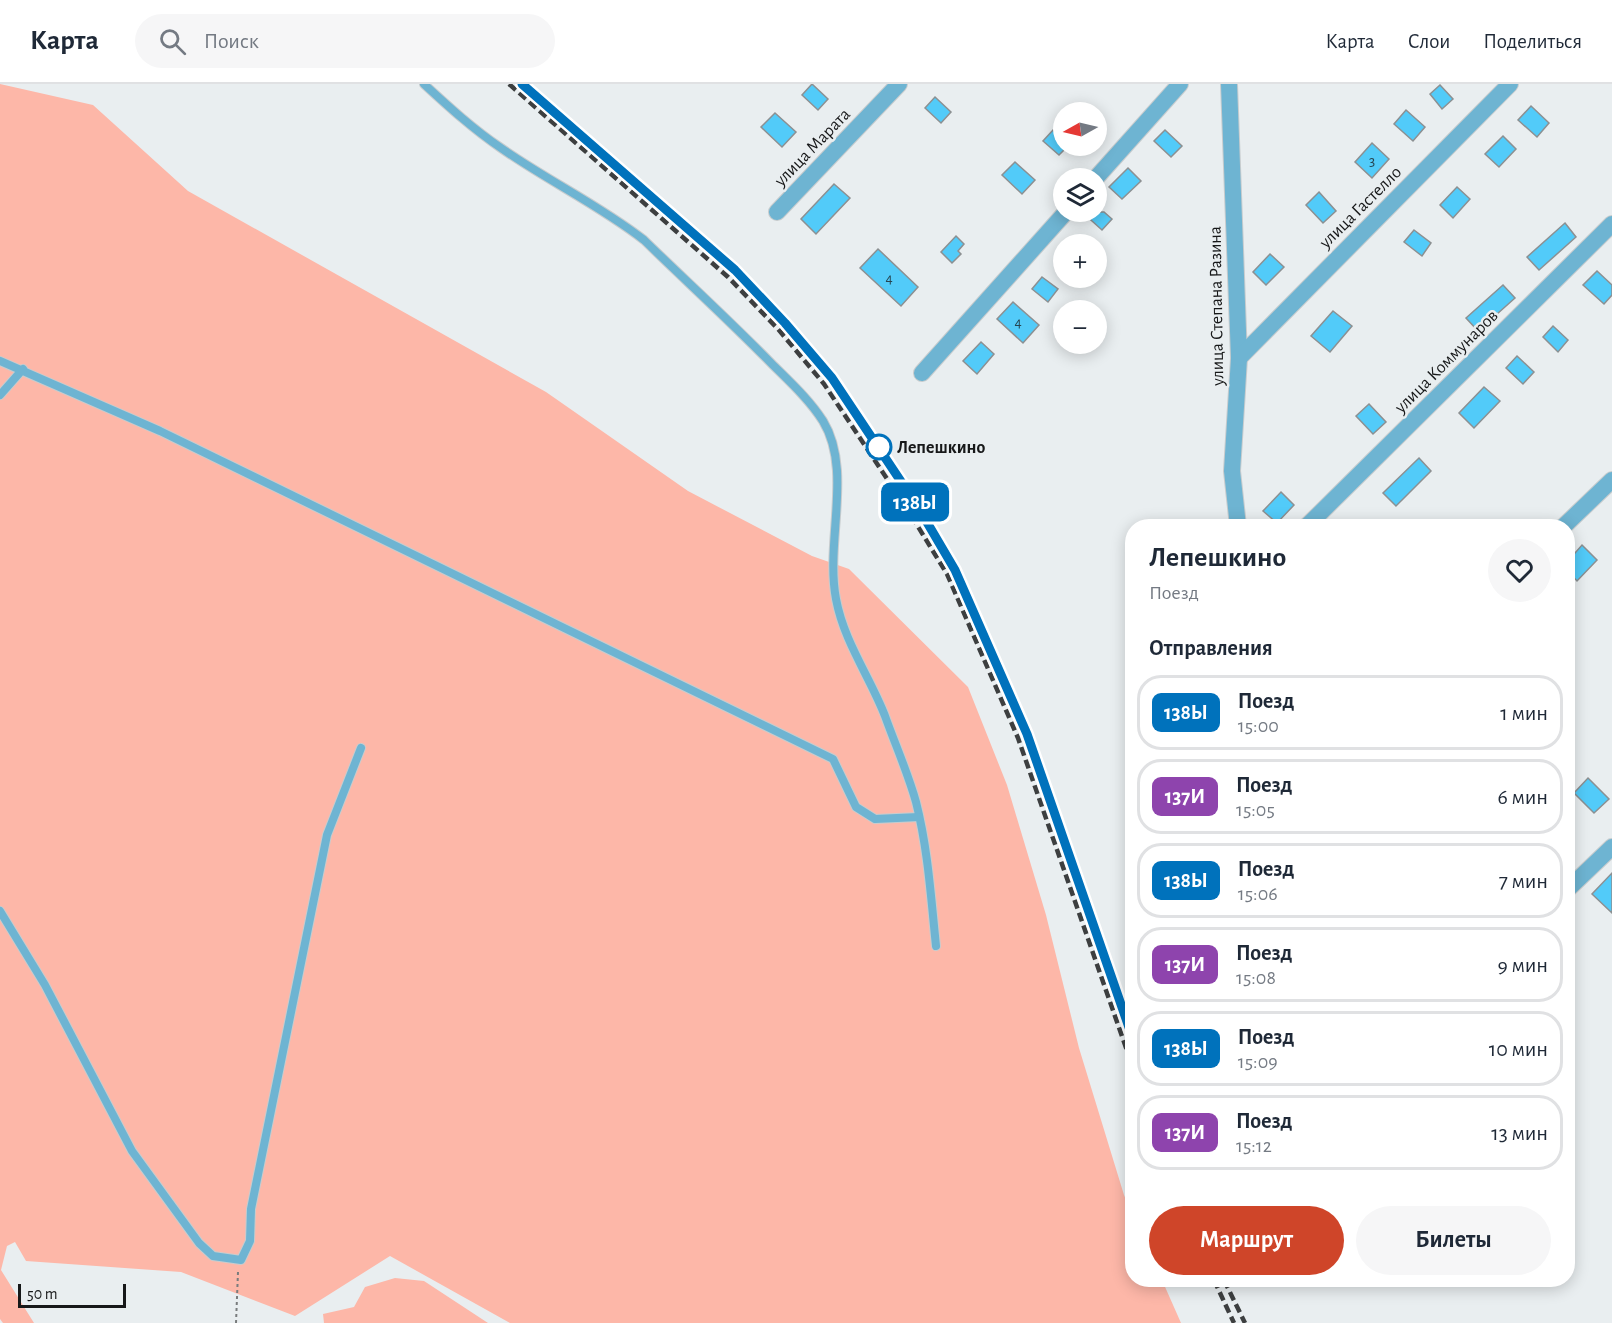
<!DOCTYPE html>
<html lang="ru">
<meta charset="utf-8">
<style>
body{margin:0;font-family:"Alegreya Sans",sans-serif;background:#f6f6f7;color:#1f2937;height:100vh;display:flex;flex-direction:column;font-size:22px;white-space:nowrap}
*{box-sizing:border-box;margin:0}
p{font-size:20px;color:#747a83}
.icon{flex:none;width:33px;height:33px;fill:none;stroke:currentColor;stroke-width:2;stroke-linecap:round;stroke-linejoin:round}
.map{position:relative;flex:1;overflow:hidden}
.side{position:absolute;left:1125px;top:435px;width:450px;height:768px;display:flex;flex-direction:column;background:#fff;border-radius:24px;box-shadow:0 3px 15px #0003}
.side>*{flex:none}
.badge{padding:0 12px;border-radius:9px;font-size:21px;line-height:39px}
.needle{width:39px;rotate:262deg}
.buttons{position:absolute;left:1053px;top:18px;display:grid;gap:12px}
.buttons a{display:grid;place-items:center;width:54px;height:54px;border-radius:50%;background:#fff;box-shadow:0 3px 15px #0003;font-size:30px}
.scale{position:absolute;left:18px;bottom:15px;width:108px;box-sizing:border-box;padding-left:6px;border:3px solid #171819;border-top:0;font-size:16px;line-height:21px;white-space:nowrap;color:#171819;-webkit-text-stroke:4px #e9eef0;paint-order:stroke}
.map>.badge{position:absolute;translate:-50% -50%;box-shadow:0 0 0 3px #fff}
h2{padding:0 24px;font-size:22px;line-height:54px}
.round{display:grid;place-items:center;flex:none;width:63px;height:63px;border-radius:32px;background:#f6f6f7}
.head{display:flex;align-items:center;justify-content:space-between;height:102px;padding:0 24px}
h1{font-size:28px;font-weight:700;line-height:45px}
.button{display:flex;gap:12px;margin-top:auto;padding:12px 24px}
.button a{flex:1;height:69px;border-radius:36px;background:#cf4529;color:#fff;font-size:24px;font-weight:700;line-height:69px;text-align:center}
.button a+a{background:#f6f6f7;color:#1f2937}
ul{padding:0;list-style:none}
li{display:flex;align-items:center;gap:18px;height:75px;margin:0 12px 9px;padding:0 12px;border:3px solid #e0e1e3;border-radius:24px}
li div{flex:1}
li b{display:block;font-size:22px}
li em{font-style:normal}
li .badge{min-width:66px;font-weight:700;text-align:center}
header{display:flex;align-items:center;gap:36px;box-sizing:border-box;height:84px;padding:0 30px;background:#fff;border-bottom:2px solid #e0e1e3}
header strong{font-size:28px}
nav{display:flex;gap:33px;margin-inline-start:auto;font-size:21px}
.search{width:420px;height:54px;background:#f6f6f7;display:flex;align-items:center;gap:15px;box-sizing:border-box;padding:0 21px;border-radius:33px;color:#747a83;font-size:22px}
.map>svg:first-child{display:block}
.green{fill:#fdb7a8}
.building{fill:#52cbf9;stroke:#8c9092;stroke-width:1.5}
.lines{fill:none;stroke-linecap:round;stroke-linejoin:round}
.service-casing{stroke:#c7ccce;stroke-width:10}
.minor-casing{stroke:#c7ccce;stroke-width:18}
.path{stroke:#797c7d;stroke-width:2;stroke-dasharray:3 3;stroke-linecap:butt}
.service{stroke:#6eb4d2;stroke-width:8}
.minor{stroke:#6eb4d2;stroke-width:16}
.rail{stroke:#3d3f40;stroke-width:4.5;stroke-dasharray:9 4.5;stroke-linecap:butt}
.line-casing{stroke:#fff;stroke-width:14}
.line{stroke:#0072bc;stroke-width:9}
.stop-dot{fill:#fff;stroke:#0072bc;stroke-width:3}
.labels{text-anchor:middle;stroke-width:5;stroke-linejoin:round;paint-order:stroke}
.number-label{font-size:15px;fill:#264551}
.street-label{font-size:18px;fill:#171819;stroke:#e9eef0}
.stop-label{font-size:18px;font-weight:bold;fill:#171819;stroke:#e9eef0;text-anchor:start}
</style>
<header>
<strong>Карта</strong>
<div class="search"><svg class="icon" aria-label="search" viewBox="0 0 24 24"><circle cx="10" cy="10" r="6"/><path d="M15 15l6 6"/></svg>Поиск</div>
<nav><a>Карта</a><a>Слои</a><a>Поделиться</a></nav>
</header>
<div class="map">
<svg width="1612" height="1239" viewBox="0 0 1612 1239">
<rect width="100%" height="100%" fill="#e9eef0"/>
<g class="green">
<path d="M0,0L93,21L188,107L546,308L688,407L812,472L849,485L968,603L1007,701L1046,831L1079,964L1124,1111L1132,1130V1196H1162L1181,1239H510L390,1172L295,1232L181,1188L26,1177L15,1158L7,1162L1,1186L34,1239H3L0,1235Z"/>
<path d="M395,1194L424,1197L488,1239H324L323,1230L354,1223L365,1203Z"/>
</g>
<g class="building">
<path d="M812,0L828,15L818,26L802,11Z"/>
<path d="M1440,1L1453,15L1442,25L1430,10Z"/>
<path d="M935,13L951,28L941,39L925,24Z"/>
<path d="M1531,22L1549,39L1537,53L1518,36Z"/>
<path d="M1406,26L1425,43L1413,57L1394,40Z"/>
<path d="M775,29L796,48L782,63L761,43Z"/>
<path d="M1053,46L1064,56V62H1068L1059,71L1043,57Z"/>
<path d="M1165,46L1182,62L1171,73L1154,57Z"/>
<path d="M1503,52L1516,65L1499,83L1485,70Z"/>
<path d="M1372,59L1389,75L1372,94L1355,78Z"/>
<path d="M1015,78L1035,96L1022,110L1002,91Z"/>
<path d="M1128,84L1141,97L1122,115L1109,103Z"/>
<path d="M834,100L850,114L816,150L801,135Z"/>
<path d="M1457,103L1470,115L1453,134L1440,121Z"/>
<path d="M1319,108L1336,127L1323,139L1306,121Z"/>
<path d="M1082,128H1104L1112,135L1102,146Z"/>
<path d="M1565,139L1576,153L1539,186L1527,173Z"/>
<path d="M1414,146L1431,159L1422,172L1404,158Z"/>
<path d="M956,152L964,160L958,167L961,170L952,179L941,168Z"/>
<path d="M878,165L918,203L901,222L860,184Z"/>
<path d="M1270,170L1284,183L1266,201L1253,188Z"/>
<path d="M1597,187L1612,201V211L1604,220L1583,201Z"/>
<path d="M1042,193L1058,205L1048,218L1032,205Z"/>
<path d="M1503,201L1515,214L1478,247L1466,234Z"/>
<path d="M1013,218L1039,241L1023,259L997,235Z"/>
<path d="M1333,227L1352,242L1330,268L1311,252Z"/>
<path d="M1553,242L1568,256L1558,268L1543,253Z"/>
<path d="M981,258L994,270L977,290L963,277Z"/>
<path d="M1517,272L1534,288L1523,300L1506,284Z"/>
<path d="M1484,303L1500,317L1474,344L1459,329Z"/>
<path d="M1369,320L1386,338L1373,350L1356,332Z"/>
<path d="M1419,374L1431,387L1396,422L1383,409Z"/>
<path d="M1281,408L1294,421L1277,439L1263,427Z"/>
<path d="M1582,461L1597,476L1577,497L1568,487V477Z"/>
<path d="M1588,694L1609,715L1594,729L1574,709Z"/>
<path d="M1612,789V829L1592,810Z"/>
</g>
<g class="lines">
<defs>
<g id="service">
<path d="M424,0C449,23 473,45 501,64C548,97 599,121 644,156C686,197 730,237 771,279C789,297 809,315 823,337C853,386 825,458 836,515C844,558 870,593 885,632C895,660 908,689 916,718C928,765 931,814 936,862"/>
<path d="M0,277L160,347L833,675L856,723L875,735L919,733"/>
<path d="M0,311L23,285"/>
<path d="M0,827L45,901L132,1067L199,1159L213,1172L241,1176L250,1157L251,1125L327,751L361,664"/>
</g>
<g id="minor">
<path d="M1229,0L1239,274L1232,387L1238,442"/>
<path d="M1096,94L1180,0"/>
<path d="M777,128L899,0"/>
<path d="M1239,274L1510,0"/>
<path d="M922,289L1066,128"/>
<path d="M1307,442L1612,140"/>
<path d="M1564,442L1612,396"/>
<path d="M1568,805L1612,763"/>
</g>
</defs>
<use href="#service" class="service-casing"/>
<use href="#minor" class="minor-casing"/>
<path class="path" d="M236,1239L238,1188"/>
<use href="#service" class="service"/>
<use href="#minor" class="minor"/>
<g class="rail">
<path d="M509,0L728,193L778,245L824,300L909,428L947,490L1018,654L1132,981"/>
<path d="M524,2L735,186L785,239L832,294L918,423L955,486L1027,650L1132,952"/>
<path d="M1214,1196L1234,1239"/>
<path d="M1224,1196L1245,1239"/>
</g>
</g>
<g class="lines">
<defs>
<path id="line" d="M522,0L735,186L785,239L832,294L918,423L955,486L1027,650L1132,952"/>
</defs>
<use href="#line" class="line-casing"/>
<use href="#line" class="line"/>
</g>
<circle class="stop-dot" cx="879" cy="363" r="12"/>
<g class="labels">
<g class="number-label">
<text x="1372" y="82">3</text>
<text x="889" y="199">4</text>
<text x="1018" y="243">4</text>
</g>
<g class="street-label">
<text transform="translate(812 63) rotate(-46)" y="6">улица Марата</text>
<text transform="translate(1360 123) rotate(-45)" y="6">улица Гастелло</text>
<text transform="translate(1216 222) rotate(-91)" y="6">улица Степана Разина</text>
<text transform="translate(1446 277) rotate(-45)" y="6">улица Коммунаров</text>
</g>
<g class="stop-label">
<text x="897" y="369">Лепешкино</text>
</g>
</g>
</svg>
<div class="buttons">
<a><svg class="needle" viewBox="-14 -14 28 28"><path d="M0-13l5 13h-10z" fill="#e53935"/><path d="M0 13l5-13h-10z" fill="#747a83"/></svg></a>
<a><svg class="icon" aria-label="layers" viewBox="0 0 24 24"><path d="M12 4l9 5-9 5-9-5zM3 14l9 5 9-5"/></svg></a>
<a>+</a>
<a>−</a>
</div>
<div class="scale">50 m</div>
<b class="badge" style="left:915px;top:418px;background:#0072bc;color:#fff">138Ы</b>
<section class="side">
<div class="head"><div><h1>Лепешкино</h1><p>Поезд</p></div><a class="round"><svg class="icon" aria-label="heart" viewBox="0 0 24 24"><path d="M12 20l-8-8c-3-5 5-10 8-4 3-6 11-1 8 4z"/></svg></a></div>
<h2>Отправления</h2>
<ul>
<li><span class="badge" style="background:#0072bc;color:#fff">138Ы</span><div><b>Поезд</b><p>15:00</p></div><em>1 мин</em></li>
<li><span class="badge" style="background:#8e44ad;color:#fff">137И</span><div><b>Поезд</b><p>15:05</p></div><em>6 мин</em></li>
<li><span class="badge" style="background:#0072bc;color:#fff">138Ы</span><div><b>Поезд</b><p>15:06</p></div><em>7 мин</em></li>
<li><span class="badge" style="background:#8e44ad;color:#fff">137И</span><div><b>Поезд</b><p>15:08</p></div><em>9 мин</em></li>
<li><span class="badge" style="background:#0072bc;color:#fff">138Ы</span><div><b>Поезд</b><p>15:09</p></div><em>10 мин</em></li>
<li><span class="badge" style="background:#8e44ad;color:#fff">137И</span><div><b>Поезд</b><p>15:12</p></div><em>13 мин</em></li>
</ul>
<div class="button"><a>Маршрут</a><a>Билеты</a></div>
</section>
</div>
